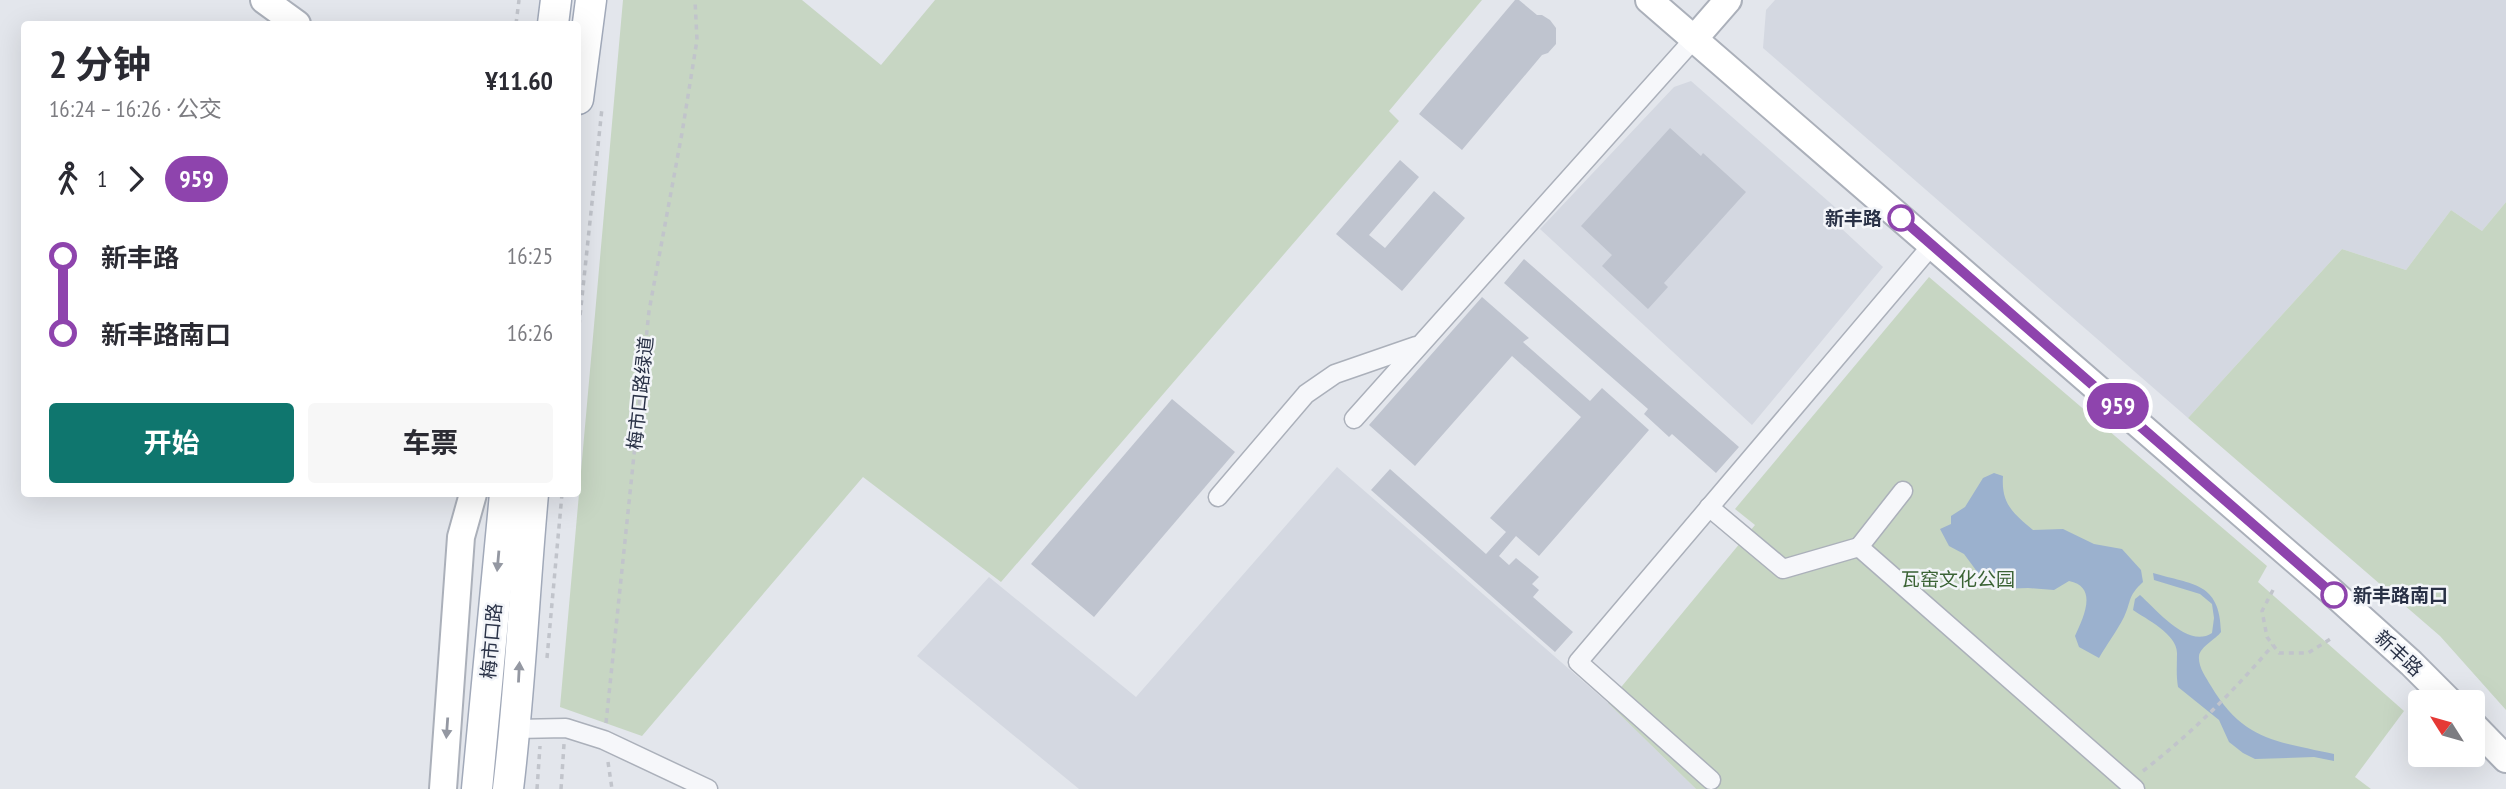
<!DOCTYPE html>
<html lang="zh">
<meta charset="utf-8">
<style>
body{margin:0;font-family:"PT Sans Narrow","Noto Sans SC",sans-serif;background:#f7f7f7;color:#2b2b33;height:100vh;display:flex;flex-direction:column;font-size:26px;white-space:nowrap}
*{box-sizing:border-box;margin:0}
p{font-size:23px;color:#7c7c81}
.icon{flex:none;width:38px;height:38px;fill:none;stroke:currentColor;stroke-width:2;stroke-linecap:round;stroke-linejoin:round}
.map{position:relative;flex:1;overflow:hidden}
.details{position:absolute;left:21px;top:21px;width:560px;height:476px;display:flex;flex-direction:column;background:#fff;border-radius:7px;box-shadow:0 7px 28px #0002}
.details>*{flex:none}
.badge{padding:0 14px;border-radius:23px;font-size:24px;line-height:46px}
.needle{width:46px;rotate:307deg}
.controls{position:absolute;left:2408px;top:690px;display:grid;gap:14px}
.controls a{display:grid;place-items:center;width:77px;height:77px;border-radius:7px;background:#fff;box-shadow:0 7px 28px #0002;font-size:35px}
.map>.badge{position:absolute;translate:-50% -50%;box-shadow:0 0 0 4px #fff}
.legs{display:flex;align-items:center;gap:10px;height:77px;padding:0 28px;font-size:23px}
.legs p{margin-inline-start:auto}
.overview{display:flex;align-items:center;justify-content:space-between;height:119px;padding:0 28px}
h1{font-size:38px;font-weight:700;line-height:52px}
.cta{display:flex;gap:14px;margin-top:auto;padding:14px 28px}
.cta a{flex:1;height:80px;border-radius:7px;background:#0f766e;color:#fff;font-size:28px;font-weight:700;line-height:80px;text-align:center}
.cta a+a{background:#f7f7f7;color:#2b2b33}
ul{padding:0 28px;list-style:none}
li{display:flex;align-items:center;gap:24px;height:77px;font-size:26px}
li i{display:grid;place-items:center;width:10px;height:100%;margin:0 9px;background:currentColor}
li i::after{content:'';width:18px;height:18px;margin:-9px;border:5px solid;border-radius:50%;background:#fff}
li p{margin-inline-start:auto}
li:first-child i{background:linear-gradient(#0000 50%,currentColor 0)}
li:last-child i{background:linear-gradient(currentColor 50%,#0000 0)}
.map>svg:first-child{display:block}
.built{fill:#d4d8e1}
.green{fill:#c7d6c3}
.water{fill:#9bb1ce}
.building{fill:#bfc4cf}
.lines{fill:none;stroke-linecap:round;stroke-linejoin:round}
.street-casing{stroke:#abb0ba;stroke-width:21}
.secondary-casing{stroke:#abb0ba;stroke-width:30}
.primary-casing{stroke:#a1a9b9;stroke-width:33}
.path{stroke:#c1c4cb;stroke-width:3.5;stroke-dasharray:5 5;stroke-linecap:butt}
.street{stroke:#f6f7fa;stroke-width:18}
.secondary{stroke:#fff;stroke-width:26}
.primary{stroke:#fff;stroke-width:30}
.oneway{fill:#9498a2}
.line-1-casing{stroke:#fff;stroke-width:16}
.line-1{stroke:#8e44ad;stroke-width:10}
.stop-1-dot{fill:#fff;stroke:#8e44ad;stroke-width:3.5}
.labels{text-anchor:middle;stroke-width:5;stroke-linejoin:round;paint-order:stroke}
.stop-label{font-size:19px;font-weight:bold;fill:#293146;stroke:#f3f5f9;text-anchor:end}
.street-label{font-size:19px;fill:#293146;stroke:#f3f5f9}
.park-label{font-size:19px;fill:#3b6335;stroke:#f3f5f9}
</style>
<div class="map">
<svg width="2506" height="789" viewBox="0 0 2506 789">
<rect width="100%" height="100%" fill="#e3e6ec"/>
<g class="built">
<path d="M1775,0H2506V202L2482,231L2451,210L2406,270L2342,249L2188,418L1763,48L1766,10Z"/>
<path d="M1691,81L1844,215L1842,229L1883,267L1752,425L1540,229L1674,87Z"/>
<path d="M1337,467L1608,703L1696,789H1079L917,656L989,577L1136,697Z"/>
</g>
<g class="green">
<path d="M623,0H802L881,65L935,0H1482L1389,111L1399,121L1001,582L863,477L642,736L560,707Z"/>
<path d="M2506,202V710L2440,636L2188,418L2342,249L2406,270L2451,210L2482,231Z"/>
<path d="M1929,277L2267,566L2258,582L2404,711L2355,777L2371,789H1696L1608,703L1755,525L1735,509Z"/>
</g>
<g class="water">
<path d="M1994,473L2003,476C2001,504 2013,513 2033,530L2063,529L2094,544L2122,549L2141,570L2143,582C2127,597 2132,600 2124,617C2117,631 2107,644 2099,658L2079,647L2075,636C2083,618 2099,587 2069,581L2054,590L2028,588L1998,589L1984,581L1964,554L1949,546L1940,529L1951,524V516L1965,507L1983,478Z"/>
<path d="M2153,573C2193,585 2220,582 2221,632C2216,639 2200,647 2199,656C2198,667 2206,677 2211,686C2244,741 2276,741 2334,754V761L2314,757L2255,759L2243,753L2229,742L2219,720L2178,687C2176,675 2177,665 2177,653C2177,634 2146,619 2133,610L2135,599L2140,595C2157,610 2188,649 2212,633L2214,618L2212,604L2200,594L2154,580Z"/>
</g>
<g class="building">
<path d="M1515,0H1519L1537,15H1542L1550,20L1556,28V44L1548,53L1542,55L1462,150L1419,114Z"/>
<path d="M1670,128L1701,156L1703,153L1746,192L1664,283L1668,287L1648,309L1602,266L1612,255L1581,226Z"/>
<path d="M1400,160L1419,177L1369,235L1385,248L1434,191L1465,218L1402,291L1336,234Z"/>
<path d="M1524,259L1739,447L1716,473L1672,434L1669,437L1644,414L1648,409L1504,283Z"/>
<path d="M1482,297L1529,338L1523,342L1590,401L1602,388L1649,430L1539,556L1516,536L1499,556L1509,565L1516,558L1539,577L1532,584L1539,590L1533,597L1573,632L1555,652L1371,490L1390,469L1486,554L1506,532L1490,518L1581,417L1512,356L1415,466L1369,425Z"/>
<path d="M1172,399L1235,452L1094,617L1031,564Z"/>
</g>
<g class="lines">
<defs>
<g id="street">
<path d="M1354,419L1694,39"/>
<path d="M1218,497L1306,394L1335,374L1416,346"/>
<path d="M1709,507L1783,569L1859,547L2135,789"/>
<path d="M1859,547L1903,491"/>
<path d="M516,729L566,728L604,740L708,789"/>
<path d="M1711,780L1578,662L1932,245"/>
</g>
<g id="secondary">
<path d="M264,0L297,24"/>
<path d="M1649,0L2331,591L2411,663L2450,702"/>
<path d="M1694,39L1728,0"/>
<path d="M2473,725L2506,759"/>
<path d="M443,789L461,537L473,494"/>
</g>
<g id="primary">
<path d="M553,24L556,0"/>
<path d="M578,99L591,0"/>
<path d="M477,789L505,494"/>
<path d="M508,789C520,691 524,592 533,494"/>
</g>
</defs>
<use href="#street" class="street-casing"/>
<use href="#secondary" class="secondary-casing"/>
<use href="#primary" class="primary-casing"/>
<g class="path">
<path d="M516,24L519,0"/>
<path d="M578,335L602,108"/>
<path d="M2273,590L2262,611L2267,637L2279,653H2308L2332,638"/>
<path d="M547,658L562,494"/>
<path d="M606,723L649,311L682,133L697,40L695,0"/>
<path d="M608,762L612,789"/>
<path d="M2143,771C2192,733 2233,692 2273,645"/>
<path d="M537,789L540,746"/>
<path d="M561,789L564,744"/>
</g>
<use href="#street" class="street"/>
<use href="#secondary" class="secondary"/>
<use href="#primary" class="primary"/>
</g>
<defs><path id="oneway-solid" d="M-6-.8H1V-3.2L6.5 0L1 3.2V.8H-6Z" transform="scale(1.75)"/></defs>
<g class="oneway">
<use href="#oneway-solid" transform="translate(498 561) rotate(95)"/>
<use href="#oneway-solid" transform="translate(519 672) rotate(-87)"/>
<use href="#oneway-solid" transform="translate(447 728) rotate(94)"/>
</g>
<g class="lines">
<defs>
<path id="line-1" d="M1901,218L2334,595"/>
</defs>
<use href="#line-1" class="line-1-casing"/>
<use href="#line-1" class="line-1"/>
</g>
<g class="stop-1-dot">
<circle cx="1901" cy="218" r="12"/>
<circle cx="2334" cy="595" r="12"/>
</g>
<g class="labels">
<g class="stop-label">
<text x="1882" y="225">新丰路</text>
<text x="2353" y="602" text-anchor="start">新丰路南口</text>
</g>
<g class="street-label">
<text transform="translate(640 393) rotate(-84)" y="7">梅市口路绿道</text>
<text transform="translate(491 641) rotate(-85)" y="7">梅市口路</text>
<text transform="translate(2399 653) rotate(43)" y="7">新丰路</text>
</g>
<g class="park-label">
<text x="1958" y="586">瓦窑文化公园</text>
</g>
</g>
</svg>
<div class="controls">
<a><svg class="needle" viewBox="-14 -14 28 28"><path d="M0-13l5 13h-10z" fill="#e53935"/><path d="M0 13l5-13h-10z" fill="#7c7c81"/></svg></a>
</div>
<b class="badge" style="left:2118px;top:406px;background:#8e44ad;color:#fff">959</b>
<section class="details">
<div class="overview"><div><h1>2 分钟</h1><p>16:24 – 16:26 · 公交</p></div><b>¥11.60</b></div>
<div class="legs"><svg class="icon" aria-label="walk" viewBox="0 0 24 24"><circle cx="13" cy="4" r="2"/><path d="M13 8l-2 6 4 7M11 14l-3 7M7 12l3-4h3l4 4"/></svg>1<svg class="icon" aria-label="forward" viewBox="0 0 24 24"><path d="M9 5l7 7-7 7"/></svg><b class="badge" style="background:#8e44ad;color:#fff">959</b></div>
<ul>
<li><i style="color:#8e44ad"></i><b>新丰路</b><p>16:25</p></li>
<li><i style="color:#8e44ad"></i><b>新丰路南口</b><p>16:26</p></li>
</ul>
<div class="cta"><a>开始</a><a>车票</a></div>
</section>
</div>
